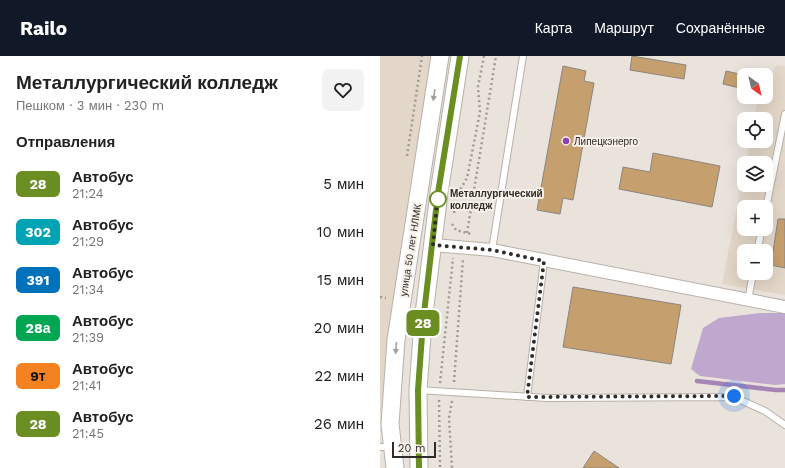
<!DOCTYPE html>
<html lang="ru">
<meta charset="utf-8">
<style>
body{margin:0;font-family:"Work Sans",sans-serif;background:#f2f2f2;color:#222;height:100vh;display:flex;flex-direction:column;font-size:15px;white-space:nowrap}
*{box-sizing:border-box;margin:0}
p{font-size:13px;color:#767676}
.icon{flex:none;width:22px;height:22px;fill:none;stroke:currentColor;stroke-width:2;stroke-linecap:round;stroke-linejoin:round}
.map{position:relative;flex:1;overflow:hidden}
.panel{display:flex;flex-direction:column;background:#fff;width:380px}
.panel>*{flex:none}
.badge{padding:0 8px;border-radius:6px;font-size:14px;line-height:26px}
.needle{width:26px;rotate:146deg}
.controls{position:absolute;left:357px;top:12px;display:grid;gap:8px}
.controls a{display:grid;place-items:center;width:36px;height:36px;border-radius:8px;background:#fff;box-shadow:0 4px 16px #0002;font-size:20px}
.scale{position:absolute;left:12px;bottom:10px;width:44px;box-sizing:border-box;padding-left:4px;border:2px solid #2f2c29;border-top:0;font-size:11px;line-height:14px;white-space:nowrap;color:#2f2c29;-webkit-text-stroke:3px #f7f0e8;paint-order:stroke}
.you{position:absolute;width:20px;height:20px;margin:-10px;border:3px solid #fff;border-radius:50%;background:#1a73e8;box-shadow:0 0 0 6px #1a73e833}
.map>.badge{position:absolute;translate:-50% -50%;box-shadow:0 0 0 2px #fff}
h2{padding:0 16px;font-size:15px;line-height:36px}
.round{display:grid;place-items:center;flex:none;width:42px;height:42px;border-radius:8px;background:#f2f2f2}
.headline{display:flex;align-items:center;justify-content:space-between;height:68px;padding:0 16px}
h1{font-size:19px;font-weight:800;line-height:30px}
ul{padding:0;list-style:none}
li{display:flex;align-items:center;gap:12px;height:48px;padding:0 16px}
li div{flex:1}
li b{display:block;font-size:15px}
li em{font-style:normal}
li .badge{min-width:44px;font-weight:700;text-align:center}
header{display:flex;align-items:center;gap:24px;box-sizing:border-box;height:56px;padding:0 20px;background:#111827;color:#fff}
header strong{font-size:19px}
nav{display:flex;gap:22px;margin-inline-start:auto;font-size:14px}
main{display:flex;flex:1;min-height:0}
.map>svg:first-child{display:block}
.built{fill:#e3d7c9;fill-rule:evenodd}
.green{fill:#bfa7cd}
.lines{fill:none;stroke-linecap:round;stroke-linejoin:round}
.stream{stroke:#a485b6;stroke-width:4.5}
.building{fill:#c69f6e;stroke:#8b857e}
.service-casing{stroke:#b7b1a9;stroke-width:8}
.minor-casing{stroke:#b7b1a9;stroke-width:14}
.secondary-casing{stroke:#b7b1a9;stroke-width:19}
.path{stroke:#9f9a94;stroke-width:2.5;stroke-dasharray:2 3;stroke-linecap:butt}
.service{stroke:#fff;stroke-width:6}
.minor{stroke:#fff;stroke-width:12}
.secondary{stroke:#fff;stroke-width:17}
.oneway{fill:#a1a09f}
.line-casing{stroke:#fff;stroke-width:9}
.line{stroke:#6b8e23;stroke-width:6}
.walk{stroke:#2f2c29;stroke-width:4;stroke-dasharray:0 7.2}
.poi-dot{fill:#8c41b2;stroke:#f7f0e8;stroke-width:1.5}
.stop-dot{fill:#fff;stroke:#6b8e23;stroke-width:2}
.labels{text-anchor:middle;stroke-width:4;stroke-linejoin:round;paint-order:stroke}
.poi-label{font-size:10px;fill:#2f2c29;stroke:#f7f0e8;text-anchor:start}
.stop-label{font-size:10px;font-weight:bold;fill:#2f2c29;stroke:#f7f0e8;text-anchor:start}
.street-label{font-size:10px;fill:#2f2c29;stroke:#f7f0e8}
</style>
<header>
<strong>Railo</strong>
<nav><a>Карта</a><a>Маршрут</a><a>Сохранённые</a></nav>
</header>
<main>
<section class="panel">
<div class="headline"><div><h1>Металлургический колледж</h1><p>Пешком · 3 мин · 230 m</p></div><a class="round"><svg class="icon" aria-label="heart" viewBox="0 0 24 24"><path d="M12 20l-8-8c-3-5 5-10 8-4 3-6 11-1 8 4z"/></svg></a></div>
<h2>Отправления</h2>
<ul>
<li><span class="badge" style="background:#6b8e23;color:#fff">28</span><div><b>Автобус</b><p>21:24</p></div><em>5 мин</em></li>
<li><span class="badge" style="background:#00a3b4;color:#fff">302</span><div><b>Автобус</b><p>21:29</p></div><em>10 мин</em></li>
<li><span class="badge" style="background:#0072bc;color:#fff">391</span><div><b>Автобус</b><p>21:34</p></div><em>15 мин</em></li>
<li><span class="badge" style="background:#00a651;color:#fff">28а</span><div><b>Автобус</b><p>21:39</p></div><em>20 мин</em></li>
<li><span class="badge" style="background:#f58220;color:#111">9т</span><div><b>Автобус</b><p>21:41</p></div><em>22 мин</em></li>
<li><span class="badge" style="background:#6b8e23;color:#fff">28</span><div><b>Автобус</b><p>21:45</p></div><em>26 мин</em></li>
</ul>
</section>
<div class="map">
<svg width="405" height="412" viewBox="0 0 405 412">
<rect width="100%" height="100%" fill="#e9e3db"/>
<g class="built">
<path d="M0,0H51L7,290L0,368Z"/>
<path d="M396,9L405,10V239L342,228L364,115V129H386V107H366L370,85H386V63H374L377,48L380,41H386V29ZM364,151H386V173H364ZM364,195H386V217H364Z"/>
</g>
<path class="green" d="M380,257H405V328L395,329L320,320L311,313L323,272L339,262Z"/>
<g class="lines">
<path class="stream" d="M317,325L396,334H405"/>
</g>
<g class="building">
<path d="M252,0L306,9L304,23L250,14Z"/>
<path d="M183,10L206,15L204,25L214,27L193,144L183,142L180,158L157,154Z"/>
<path d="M346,15L364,19V33L343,28Z"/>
<path d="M273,97L340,110L332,151L239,133L243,111L270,116Z"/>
<path d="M398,163H405V212L391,209Z"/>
<path d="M193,231L301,249L291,308L183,291Z"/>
<path d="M214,395L239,412H203Z"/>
</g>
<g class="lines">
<defs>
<g id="service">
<path d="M386,152L405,58"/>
<path d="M112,194L143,0"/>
<path d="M377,195L382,173"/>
<path d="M368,245L373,217"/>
<path d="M38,334L167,342L354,341L385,355L405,369"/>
<path d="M147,341L164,205"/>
<path d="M0,391H11"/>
</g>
<path id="minor" d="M53,189L112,194L405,251"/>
<g id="secondary">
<path d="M15,412L10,368L16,284L60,0"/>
<path d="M39,412L38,334L43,266L59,137L80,0"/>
</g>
</defs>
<use href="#service" class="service-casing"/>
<use href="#minor" class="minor-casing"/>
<use href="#secondary" class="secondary-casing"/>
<g class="path">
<path d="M27,100L42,0"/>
<path d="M74,157L78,137L87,122L100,56L98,31L104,0"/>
<path d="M72,168L76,174L91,178"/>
<path d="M87,177L116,0"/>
<path d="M0,241L6,242"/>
<path d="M74,326L83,203"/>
<path d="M60,327L73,202"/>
<path d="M59,344L60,412"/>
<path d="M72,345L69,362L72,412"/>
</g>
<use href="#service" class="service"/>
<use href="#minor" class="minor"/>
<use href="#secondary" class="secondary"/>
</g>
<defs><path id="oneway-solid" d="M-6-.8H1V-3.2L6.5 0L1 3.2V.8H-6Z"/></defs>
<g class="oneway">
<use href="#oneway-solid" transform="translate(54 39) rotate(99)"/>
<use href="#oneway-solid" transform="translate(16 292) rotate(94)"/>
</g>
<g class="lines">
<defs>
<path id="line" d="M39,412L38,334L43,266L58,137L80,0"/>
</defs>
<use href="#line" class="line-casing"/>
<use href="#line" class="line"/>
<path class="walk" d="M58,143V137L53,189L112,194L164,205L147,341L354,340"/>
</g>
<circle class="poi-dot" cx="186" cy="85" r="4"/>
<circle class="stop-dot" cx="58" cy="143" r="8"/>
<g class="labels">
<g class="poi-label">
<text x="194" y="89">Липецкэнерго</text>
</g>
<g class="stop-label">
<text x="70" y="141">Металлургический<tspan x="70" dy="12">колледж</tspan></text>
</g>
<g class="street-label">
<text transform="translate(30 194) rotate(-81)" y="4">улица 50 лет НЛМК</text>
</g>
</g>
</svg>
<div class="controls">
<a><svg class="needle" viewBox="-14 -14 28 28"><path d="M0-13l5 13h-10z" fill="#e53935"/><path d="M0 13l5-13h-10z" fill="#767676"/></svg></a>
<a><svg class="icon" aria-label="locate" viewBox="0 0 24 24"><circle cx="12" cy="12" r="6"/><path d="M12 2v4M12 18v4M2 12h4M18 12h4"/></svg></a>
<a><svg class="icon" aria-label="layers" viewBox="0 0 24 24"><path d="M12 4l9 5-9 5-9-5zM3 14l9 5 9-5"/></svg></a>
<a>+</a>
<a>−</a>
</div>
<div class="scale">20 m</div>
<div class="you" style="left:354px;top:340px"></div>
<b class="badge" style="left:43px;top:267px;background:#6b8e23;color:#fff">28</b>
</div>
</main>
